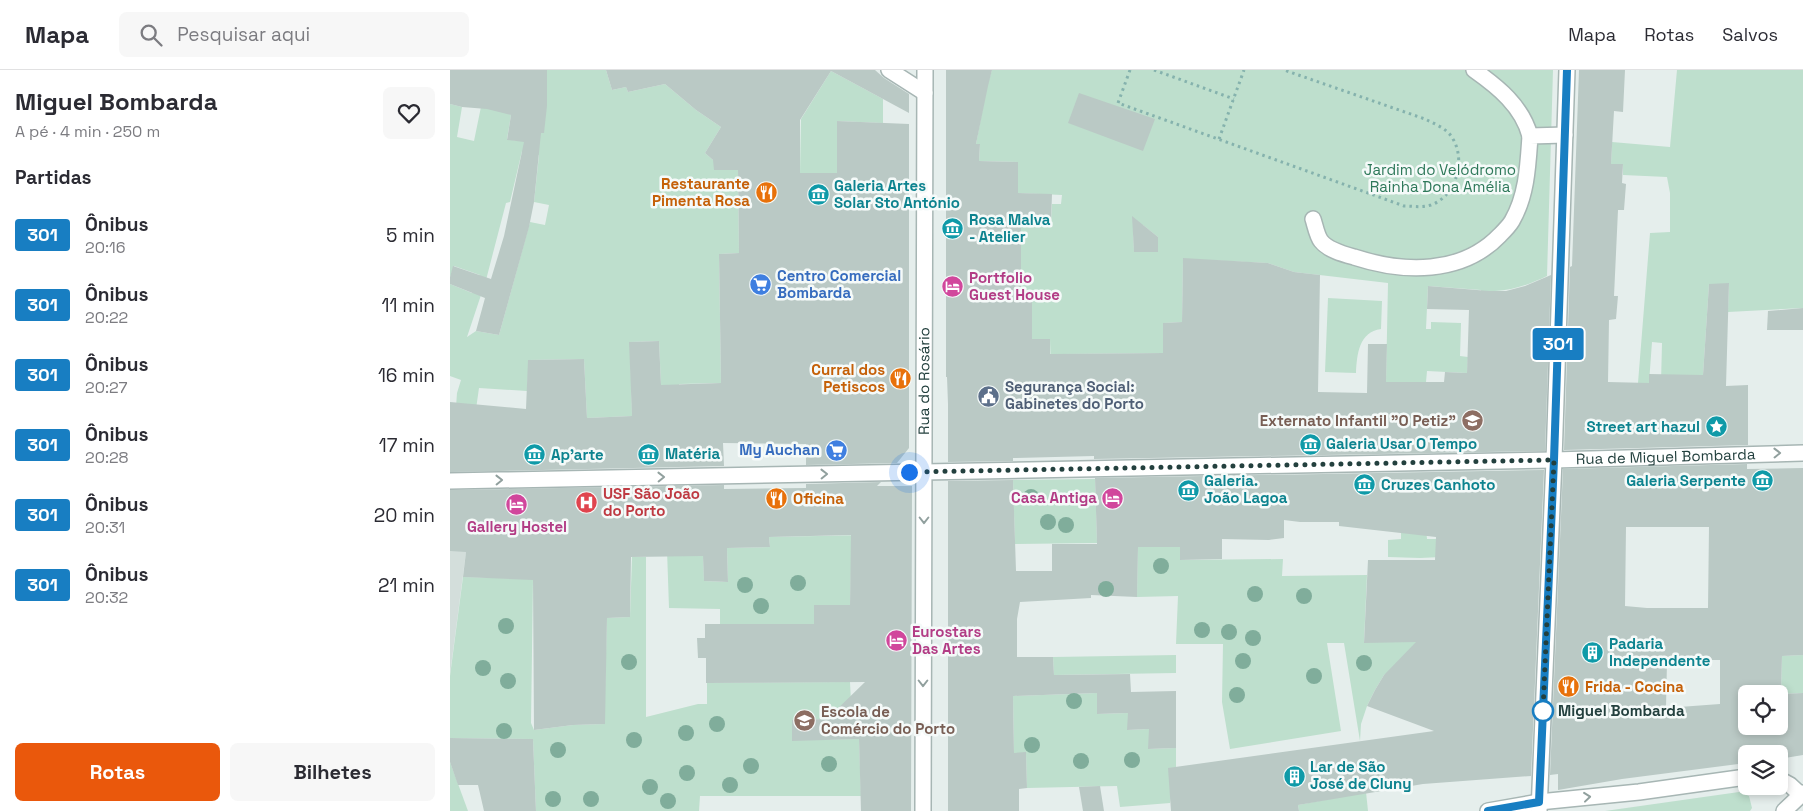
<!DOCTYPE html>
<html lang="pt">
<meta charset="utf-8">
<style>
body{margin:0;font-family:"Space Grotesk",sans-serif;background:#f7f7f7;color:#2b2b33;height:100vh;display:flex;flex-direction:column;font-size:19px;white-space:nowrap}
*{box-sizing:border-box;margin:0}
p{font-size:16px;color:#7c7c81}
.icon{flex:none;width:28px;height:28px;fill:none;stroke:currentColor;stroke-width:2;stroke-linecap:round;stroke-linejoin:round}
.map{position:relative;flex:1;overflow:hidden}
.side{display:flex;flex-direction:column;background:#fff;width:450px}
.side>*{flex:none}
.badge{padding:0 10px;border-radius:4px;font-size:18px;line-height:32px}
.buttons{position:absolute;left:1288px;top:615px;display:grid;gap:10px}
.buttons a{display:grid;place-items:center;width:50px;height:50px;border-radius:8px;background:#fff;box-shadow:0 2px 8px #0003;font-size:25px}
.you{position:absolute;width:25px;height:25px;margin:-12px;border:4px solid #fff;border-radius:50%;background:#1a73e8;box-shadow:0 0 0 8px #1a73e833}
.map>.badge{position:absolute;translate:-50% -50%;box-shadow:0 0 0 2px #fff}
h2{padding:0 15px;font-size:19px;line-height:45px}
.round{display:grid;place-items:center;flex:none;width:52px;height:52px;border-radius:8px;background:#f7f7f7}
.overview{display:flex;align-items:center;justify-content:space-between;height:85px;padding:0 15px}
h1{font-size:24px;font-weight:800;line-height:38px}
.button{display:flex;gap:10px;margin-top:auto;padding:10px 15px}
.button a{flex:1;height:58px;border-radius:8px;background:#ea580c;color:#fff;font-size:20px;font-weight:800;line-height:58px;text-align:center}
.button a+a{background:#f7f7f7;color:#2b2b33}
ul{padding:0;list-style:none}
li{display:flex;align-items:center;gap:15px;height:70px;padding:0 15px}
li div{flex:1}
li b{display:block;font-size:19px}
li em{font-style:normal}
li .badge{min-width:55px;font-weight:700;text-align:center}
header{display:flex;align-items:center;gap:30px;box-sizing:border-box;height:70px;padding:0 25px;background:#fff;border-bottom:1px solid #e1e1e2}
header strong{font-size:24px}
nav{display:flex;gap:28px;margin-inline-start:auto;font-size:18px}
.search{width:350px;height:45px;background:#f7f7f7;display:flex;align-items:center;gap:12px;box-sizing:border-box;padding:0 18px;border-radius:8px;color:#7c7c81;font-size:19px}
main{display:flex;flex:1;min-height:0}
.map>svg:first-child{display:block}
.built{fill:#d3dedb}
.green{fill:#bedfcd;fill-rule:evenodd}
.building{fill:#bac9c5;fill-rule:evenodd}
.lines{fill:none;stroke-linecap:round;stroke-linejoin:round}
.minor-casing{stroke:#a7b6b4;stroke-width:18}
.path{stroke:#85b2ad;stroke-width:3;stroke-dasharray:2.5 4;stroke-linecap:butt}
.minor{stroke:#fff;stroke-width:15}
.tree{fill:#80ad9b}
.oneway{stroke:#91a09e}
.line-casing{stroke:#fff;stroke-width:11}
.line{stroke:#187ec2;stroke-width:8}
.walk{stroke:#23403e;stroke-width:5;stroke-dasharray:0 9}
.stop-dot{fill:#fff;stroke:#187ec2;stroke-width:2.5}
.labels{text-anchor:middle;stroke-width:5;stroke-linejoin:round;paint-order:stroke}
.park-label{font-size:15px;fill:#2d7859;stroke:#f5faf9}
.food-label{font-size:15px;font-weight:bold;fill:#c56008;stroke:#f5faf9;text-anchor:end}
.culture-label{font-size:15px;font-weight:bold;fill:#0d838f;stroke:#f5faf9;text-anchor:start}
.shop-label{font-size:15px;font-weight:bold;fill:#366cbe;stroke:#f5faf9;text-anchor:start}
.hotel-label{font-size:15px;font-weight:bold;fill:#b23c85;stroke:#f5faf9;text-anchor:start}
.street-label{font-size:15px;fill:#23403e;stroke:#f5faf9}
.service-label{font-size:15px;font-weight:bold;fill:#4e5e75;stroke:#f5faf9;text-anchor:start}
.education-label{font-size:15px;font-weight:bold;fill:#785e54;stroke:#f5faf9;text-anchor:end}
.health-label{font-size:15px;font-weight:bold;fill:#be3a42;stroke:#f5faf9;text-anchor:start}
.stop-label{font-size:15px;font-weight:bold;fill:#23403e;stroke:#f5faf9;text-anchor:start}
</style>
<header>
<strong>Mapa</strong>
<div class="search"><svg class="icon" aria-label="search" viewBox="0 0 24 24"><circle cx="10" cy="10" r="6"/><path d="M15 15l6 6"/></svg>Pesquisar aqui</div>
<nav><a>Mapa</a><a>Rotas</a><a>Salvos</a></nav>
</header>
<main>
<section class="side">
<div class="overview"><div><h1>Miguel Bombarda</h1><p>A pé · 4 min · 250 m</p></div><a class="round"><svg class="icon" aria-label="heart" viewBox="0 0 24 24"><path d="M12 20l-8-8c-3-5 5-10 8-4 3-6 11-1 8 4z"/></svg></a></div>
<h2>Partidas</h2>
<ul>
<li><span class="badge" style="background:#187ec2;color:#fff">301</span><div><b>Ônibus</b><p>20:16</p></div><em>5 min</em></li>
<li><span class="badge" style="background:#187ec2;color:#fff">301</span><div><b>Ônibus</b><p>20:22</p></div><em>11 min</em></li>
<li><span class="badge" style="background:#187ec2;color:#fff">301</span><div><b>Ônibus</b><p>20:27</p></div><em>16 min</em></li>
<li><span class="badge" style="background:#187ec2;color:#fff">301</span><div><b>Ônibus</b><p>20:28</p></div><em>17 min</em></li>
<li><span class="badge" style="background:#187ec2;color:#fff">301</span><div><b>Ônibus</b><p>20:31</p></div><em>20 min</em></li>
<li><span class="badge" style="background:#187ec2;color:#fff">301</span><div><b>Ônibus</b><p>20:32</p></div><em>21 min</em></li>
</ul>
<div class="button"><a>Rotas</a><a>Bilhetes</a></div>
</section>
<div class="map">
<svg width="1353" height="741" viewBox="0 0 1353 741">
<rect width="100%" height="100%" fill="#e5eeec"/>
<path class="built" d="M0,424L16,482L0,604Z"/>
<g class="green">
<path d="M97,0H156L162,20L176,17L178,22L215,14L246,40L271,57L255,83L263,90L288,100L289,183L269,184L271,313L229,314V337H212L209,271L180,272L182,346L137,348L134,289L79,290L77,321L29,318L26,339L6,337L7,323L11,310L0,306V214L22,223L30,205L4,196L0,207V34L12,37L7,67L24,71L33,27L61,45L57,69L68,71L74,40L97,36ZM72,81L89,85L84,132L99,135L95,155L80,152L49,265L26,261L17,267L36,210L56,133L60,132Z"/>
<path d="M542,0H1103L1097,206C1080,214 1064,220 1045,221V228L1031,226V220L978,216L976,259H981V252L1011,253L1010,286L1018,287L1017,303L977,301L976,312H936L938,213L844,202L818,193L733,189L732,252L714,253L713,283L614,284L601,300L600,270L582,269V225H571V153H601L602,134H611L612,125L568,123V92L529,91L530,75L526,74L537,16ZM683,155H693L708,167V182H684Z"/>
<path d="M1227,0H1353V238L1278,242L1279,214H1259L1253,305L1211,313L1212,273L1202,272L1199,313H1188L1200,163L1220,162V123L1217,107L1173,105V94H1161L1162,72L1220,77Z"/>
<path d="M381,1L433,29V53L387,51V103H350L351,49Z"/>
<path d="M878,228L932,231L931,259C909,262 907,284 906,303L875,302Z"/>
<path d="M645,409L647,473L565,474L563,410Z"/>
<path d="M951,459H976L977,469H988L1053,484L970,488L938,487V470L951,469Z"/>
<path d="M688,463L730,465L731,490L833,489L832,506L917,505L914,572H987L934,605L925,620L917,636L911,654L910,671L894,573H877L891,661L780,679L772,632L773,574H726L728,526L687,527Z"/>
<path d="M417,465L401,499L400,535H364V573L270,555V539L219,538L217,480L253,478L254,511L278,512L277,478L320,477L319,467Z"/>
<path d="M182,487H196V647L248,634H257V613L400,612L401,632L390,642H384L380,649L342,650V670L409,669L411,726H250L249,741H86L83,669L0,668V606L13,507L83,509L81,653L84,660L123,655L154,654L157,548L180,547Z"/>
<path d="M726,585V603L604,605L603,587Z"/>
<path d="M1353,585V623L1331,624L1332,586Z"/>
<path d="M647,623V644L678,643V660L699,659V679L726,678V697L720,733L670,737L667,716L577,718L576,683H564L563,626Z"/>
<path d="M0,692L18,741H0Z"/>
<path d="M916,722L918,741H849L848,735Z"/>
<path d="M1289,722L1299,726L1302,738L1300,741H1155Z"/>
</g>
<g class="building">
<path d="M0,0H97V36L94,63H91L84,132L79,157L49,265L26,261L35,228L0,214V207L3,196L41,209L54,166L74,72L57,70L61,45L37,39L12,37L0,34Z"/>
<path d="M156,0H425L434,8L459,24V43L381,1L350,50V103H387V51L459,54V378L447,393L356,395V374L273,373L274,396L0,402V332L76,339L78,290L134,289L137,348L182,346L179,272L209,271L211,315L271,313L269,184L289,183L288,100H264L263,90L255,83L271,57L246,40L215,14L178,22L176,17L162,20Z"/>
<path d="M496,0H542L538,16L526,74H530L529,91L568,92V123L602,124L601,153H571V225H582V269H600V284L713,283V253L732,252L733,188L818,193L844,202L870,205L868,322L917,323L918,274H937L936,312H994L995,302L1017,303L1019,240L977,239L978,216L1039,221H1056L1075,216L1101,205L1095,381L644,389V386L563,388V391L498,392V334L497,307H496Z"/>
<path d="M1129,0H1175L1173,42L1164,41L1161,94H1173L1172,113L1176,114L1174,140H1168L1164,226H1168L1166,249L1159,250L1158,312L1199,313V304L1253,305L1259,214L1279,213L1276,316L1298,315V375L1114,380L1120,197L1122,196Z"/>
<path d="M629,23L705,49L693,81L618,53Z"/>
<path d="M682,146L708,167V182H684Z"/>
<path d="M1353,238V260H1317L1318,241Z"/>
<path d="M1297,394V399L1353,398V585L1332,586L1331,624L1353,623V685L1329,689V684H1296V693L1172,709L1108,720V704L1100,705L1113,399ZM1176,457H1259L1258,538H1197L1175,536ZM1244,590H1270V634L1216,638L1217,591ZM1296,624H1329V656H1296Z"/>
<path d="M1094,400L1081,706L973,714L848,735L849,741H721L718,698L984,661L917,636L925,620L934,605L966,572L914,573L918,490H985L986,467L889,456V452H850L834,450V468L819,470L772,469V489L730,490V477H688L687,527L641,525V528L570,532L567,549V587H603L604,605L680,604L681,622L726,621V678L698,679L699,659L677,660L678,643L647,644V623L563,626L564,683L576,682L577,718L569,719V741H498V411L563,410L566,501H602V474H647L645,408Z"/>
<path d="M431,412L427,416H462L461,741H411L409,669L342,671V650L377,649L415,612L256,613V588H248L247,568H255V554H364V535H400L401,465L319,467L320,477L277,478L278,512L254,511L253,486L181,487L180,547L157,548L155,654L123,655L84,660L83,510L13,507L16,482L0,481V420L274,415V419L356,418V414Z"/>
<path d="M0,668L83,669L86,741H34L28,715H8L0,692Z"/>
<path d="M650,716L654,741H633L629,717Z"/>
</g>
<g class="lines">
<defs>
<g id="minor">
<path d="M439,0L475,23"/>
<path d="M1024,0C1048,17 1072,36 1080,66"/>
<path d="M863,149C865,155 867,166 871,171C878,180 893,184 904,187C953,203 1012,205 1050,165C1054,161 1059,156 1062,151C1077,125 1078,95 1080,66L1115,65"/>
<path id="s1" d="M0,411L1104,390L1353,383"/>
<path d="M1329,709L1340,715L1351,725"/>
<path id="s2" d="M473,741L475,0"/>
<path d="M1038,741L1089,732L1189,722L1296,707"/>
<path d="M1089,741L1104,390L1117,0"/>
<path d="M1334,741L1353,723"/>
</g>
</defs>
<use href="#minor" class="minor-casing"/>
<g class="path">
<path d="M680,0L668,33L954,136C963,136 972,138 981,135C1006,126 1016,91 1003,69C998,59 985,54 975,49L834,0"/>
<path d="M704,0L784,29"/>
<path d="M769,69L794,0"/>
</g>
<use href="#minor" class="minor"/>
</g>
<g class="tree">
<circle cx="581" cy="427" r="8"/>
<circle cx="598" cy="452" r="8"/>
<circle cx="616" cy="455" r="8"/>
<circle cx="711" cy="496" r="8"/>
<circle cx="348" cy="513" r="8"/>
<circle cx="295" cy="515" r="8"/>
<circle cx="656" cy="519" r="8"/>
<circle cx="805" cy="524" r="8"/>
<circle cx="854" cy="526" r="8"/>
<circle cx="311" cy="536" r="8"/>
<circle cx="56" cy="556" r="8"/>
<circle cx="752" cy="560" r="8"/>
<circle cx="779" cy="562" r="8"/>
<circle cx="803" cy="568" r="8"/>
<circle cx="793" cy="591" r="8"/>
<circle cx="179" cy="592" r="8"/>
<circle cx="914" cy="593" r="8"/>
<circle cx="33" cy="598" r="8"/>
<circle cx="864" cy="606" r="8"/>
<circle cx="58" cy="611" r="8"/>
<circle cx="787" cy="625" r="8"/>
<circle cx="624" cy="631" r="8"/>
<circle cx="267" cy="654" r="8"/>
<circle cx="54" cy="661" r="8"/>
<circle cx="236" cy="663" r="8"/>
<circle cx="184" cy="670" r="8"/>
<circle cx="582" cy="675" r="8"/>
<circle cx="108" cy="680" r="8"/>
<circle cx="682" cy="690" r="8"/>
<circle cx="631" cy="691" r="8"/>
<circle cx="379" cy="694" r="8"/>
<circle cx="301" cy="696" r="8"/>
<circle cx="237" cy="703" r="8"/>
<circle cx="280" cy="715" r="8"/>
<circle cx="200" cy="717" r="8"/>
<circle cx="103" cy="729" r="8"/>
<circle cx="141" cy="729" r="8"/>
<circle cx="218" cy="731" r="8"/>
</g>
<defs><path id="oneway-chevron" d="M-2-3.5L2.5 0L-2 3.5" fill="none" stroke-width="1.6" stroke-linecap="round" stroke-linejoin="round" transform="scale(1.25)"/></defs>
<g class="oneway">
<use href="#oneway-chevron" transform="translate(1327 383) rotate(-1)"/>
<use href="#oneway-chevron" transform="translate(374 404) rotate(-1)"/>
<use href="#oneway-chevron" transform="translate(211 407) rotate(-1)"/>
<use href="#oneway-chevron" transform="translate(49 410) rotate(-1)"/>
<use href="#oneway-chevron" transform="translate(474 450) rotate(90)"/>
<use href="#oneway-chevron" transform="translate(473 613) rotate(90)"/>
<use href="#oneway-chevron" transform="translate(1137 727) rotate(-6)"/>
</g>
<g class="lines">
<defs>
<path id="line" d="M1038,741L1089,732L1104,390L1117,0"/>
</defs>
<use href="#line" class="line-casing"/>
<use href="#line" class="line"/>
<path class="walk" d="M459,402L1104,390L1093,641"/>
</g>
<defs>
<symbol id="restaurant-disc" viewBox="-11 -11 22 22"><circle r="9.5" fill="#e8710a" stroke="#f5faf9"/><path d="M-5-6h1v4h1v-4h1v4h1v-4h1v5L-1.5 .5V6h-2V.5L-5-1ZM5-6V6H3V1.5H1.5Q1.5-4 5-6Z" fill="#fff"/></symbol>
<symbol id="museum-disc" viewBox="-11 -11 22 22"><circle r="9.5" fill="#0f9aa8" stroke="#f5faf9"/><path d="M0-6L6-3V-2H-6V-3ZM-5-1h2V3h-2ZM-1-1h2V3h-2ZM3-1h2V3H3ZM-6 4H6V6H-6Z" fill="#fff"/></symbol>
<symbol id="supermarket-disc" viewBox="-11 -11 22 22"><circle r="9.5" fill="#3f7fe0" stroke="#f5faf9"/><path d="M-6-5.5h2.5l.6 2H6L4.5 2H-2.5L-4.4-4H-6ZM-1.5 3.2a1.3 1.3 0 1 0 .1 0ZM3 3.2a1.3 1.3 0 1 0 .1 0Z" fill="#fff"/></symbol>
<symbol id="hotel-disc" viewBox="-11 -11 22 22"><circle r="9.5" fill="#d1479c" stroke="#f5faf9"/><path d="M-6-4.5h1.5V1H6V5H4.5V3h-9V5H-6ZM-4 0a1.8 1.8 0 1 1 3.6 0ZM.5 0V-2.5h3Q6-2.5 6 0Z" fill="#fff"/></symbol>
<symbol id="civic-disc" viewBox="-11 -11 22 22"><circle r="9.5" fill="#5c6f8a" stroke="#f5faf9"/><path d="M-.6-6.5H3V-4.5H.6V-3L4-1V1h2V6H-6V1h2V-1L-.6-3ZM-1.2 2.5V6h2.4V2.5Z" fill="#fff"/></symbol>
<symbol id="school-disc" viewBox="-11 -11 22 22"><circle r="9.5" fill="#8d6e63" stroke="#f5faf9"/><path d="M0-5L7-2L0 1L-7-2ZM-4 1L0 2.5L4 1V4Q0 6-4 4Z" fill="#fff"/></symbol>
<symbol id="sight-disc" viewBox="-11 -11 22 22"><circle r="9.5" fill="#0f9aa8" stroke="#f5faf9"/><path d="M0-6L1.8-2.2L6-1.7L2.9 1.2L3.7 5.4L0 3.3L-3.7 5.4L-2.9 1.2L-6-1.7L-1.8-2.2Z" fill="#fff"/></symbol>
<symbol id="hospital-disc" viewBox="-11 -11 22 22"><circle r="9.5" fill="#e0444e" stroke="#f5faf9"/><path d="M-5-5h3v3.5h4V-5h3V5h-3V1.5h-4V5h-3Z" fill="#fff"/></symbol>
<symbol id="building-disc" viewBox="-11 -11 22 22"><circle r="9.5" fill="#0f9aa8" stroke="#f5faf9"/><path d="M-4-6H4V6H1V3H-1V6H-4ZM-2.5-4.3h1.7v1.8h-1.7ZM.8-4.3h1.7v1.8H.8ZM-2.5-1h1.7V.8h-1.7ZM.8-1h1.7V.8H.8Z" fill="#fff"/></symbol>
</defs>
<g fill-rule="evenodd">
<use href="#restaurant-disc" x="304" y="110" width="25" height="25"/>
<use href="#museum-disc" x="356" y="112" width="25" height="25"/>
<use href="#museum-disc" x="490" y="146" width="25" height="25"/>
<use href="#supermarket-disc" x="298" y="202" width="25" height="25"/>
<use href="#hotel-disc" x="490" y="204" width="25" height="25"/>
<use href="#restaurant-disc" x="438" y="296" width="25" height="25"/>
<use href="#civic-disc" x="526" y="314" width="25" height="25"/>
<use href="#school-disc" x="1010" y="338" width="25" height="25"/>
<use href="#sight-disc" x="1254" y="344" width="25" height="25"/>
<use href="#museum-disc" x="848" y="362" width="25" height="25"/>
<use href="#supermarket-disc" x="374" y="368" width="25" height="25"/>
<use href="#museum-disc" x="186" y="372" width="25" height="25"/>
<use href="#museum-disc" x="72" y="372" width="25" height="25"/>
<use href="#museum-disc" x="1300" y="398" width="25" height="25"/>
<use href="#museum-disc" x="902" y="402" width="25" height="25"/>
<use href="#museum-disc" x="726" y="408" width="25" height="25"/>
<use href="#hotel-disc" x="650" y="416" width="25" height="25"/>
<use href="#restaurant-disc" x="314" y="416" width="25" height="25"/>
<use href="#hospital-disc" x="124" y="420" width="25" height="25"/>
<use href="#hotel-disc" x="54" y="422" width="25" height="25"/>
<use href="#hotel-disc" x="434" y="558" width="25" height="25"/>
<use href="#building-disc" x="1130" y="570" width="25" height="25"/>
<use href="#restaurant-disc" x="1106" y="604" width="25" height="25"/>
<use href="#school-disc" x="342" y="638" width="25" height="25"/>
<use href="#building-disc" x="832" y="694" width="25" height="25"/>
</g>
<circle class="stop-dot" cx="1093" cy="641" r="10"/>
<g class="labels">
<g class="park-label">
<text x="990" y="105">Jardim do Velódromo<tspan x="990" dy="17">Rainha Dona Amélia</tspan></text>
</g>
<g class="food-label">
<text x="300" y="119">Restaurante<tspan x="300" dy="17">Pimenta Rosa</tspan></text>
<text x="435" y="305">Curral dos<tspan x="435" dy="17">Petiscos</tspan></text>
<text x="343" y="434" text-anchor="start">Oficina</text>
<text x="1135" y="622" text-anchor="start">Frida - Cocina</text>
</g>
<g class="culture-label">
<text x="384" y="121">Galeria Artes<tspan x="384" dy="17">Solar Sto António</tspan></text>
<text x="519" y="155">Rosa Malva<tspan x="519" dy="17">- Atelier</tspan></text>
<text x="1250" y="362" text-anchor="end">Street art hazul</text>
<text x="876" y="379">Galeria Usar O Tempo</text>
<text x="215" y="389">Matéria</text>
<text x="101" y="390">Ap'arte</text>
<text x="754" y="416">Galeria.<tspan x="754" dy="17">João Lagoa</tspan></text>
<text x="1296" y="416" text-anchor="end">Galeria Serpente</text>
<text x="931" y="420">Cruzes Canhoto</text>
<text x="1159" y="579">Padaria<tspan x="1159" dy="17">Independente</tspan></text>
<text x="860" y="702">Lar de São<tspan x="860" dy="17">José de Cluny</tspan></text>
</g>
<g class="shop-label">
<text x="327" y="211">Centro Comercial<tspan x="327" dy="17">Bombarda</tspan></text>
<text x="370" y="385" text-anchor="end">My Auchan</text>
</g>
<g class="hotel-label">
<text x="519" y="213">Portfolio<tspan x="519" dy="17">Guest House</tspan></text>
<text x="647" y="433" text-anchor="end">Casa Antiga</text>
<text x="67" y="462" text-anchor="middle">Gallery Hostel</text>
<text x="462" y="567">Eurostars<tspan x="462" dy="17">Das Artes</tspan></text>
</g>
<g class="street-label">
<text dy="5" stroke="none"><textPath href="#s2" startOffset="430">Rua do Rosário</textPath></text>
<text dy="5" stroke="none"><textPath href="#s1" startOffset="1216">Rua de Miguel Bombarda</textPath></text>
</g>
<g class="service-label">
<text x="555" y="322">Segurança Social:<tspan x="555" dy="17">Gabinetes do Porto</tspan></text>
</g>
<g class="education-label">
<text x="1006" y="356">Externato Infantil "O Petiz"</text>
<text x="371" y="647" text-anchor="start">Escola de<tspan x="371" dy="17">Comércio do Porto</tspan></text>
</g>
<g class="health-label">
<text x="153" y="429">USF São João<tspan x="153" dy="17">do Porto</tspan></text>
</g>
<g class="stop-label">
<text x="1108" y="646">Miguel Bombarda</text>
</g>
</g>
</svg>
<div class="buttons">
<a><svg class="icon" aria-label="locate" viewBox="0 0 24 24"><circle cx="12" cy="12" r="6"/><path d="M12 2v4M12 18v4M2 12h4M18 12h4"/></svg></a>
<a><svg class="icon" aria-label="layers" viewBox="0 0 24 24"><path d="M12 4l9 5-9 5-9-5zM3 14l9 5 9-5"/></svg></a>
</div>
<div class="you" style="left:459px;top:402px"></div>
<b class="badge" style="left:1108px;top:274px;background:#187ec2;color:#fff">301</b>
</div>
</main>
